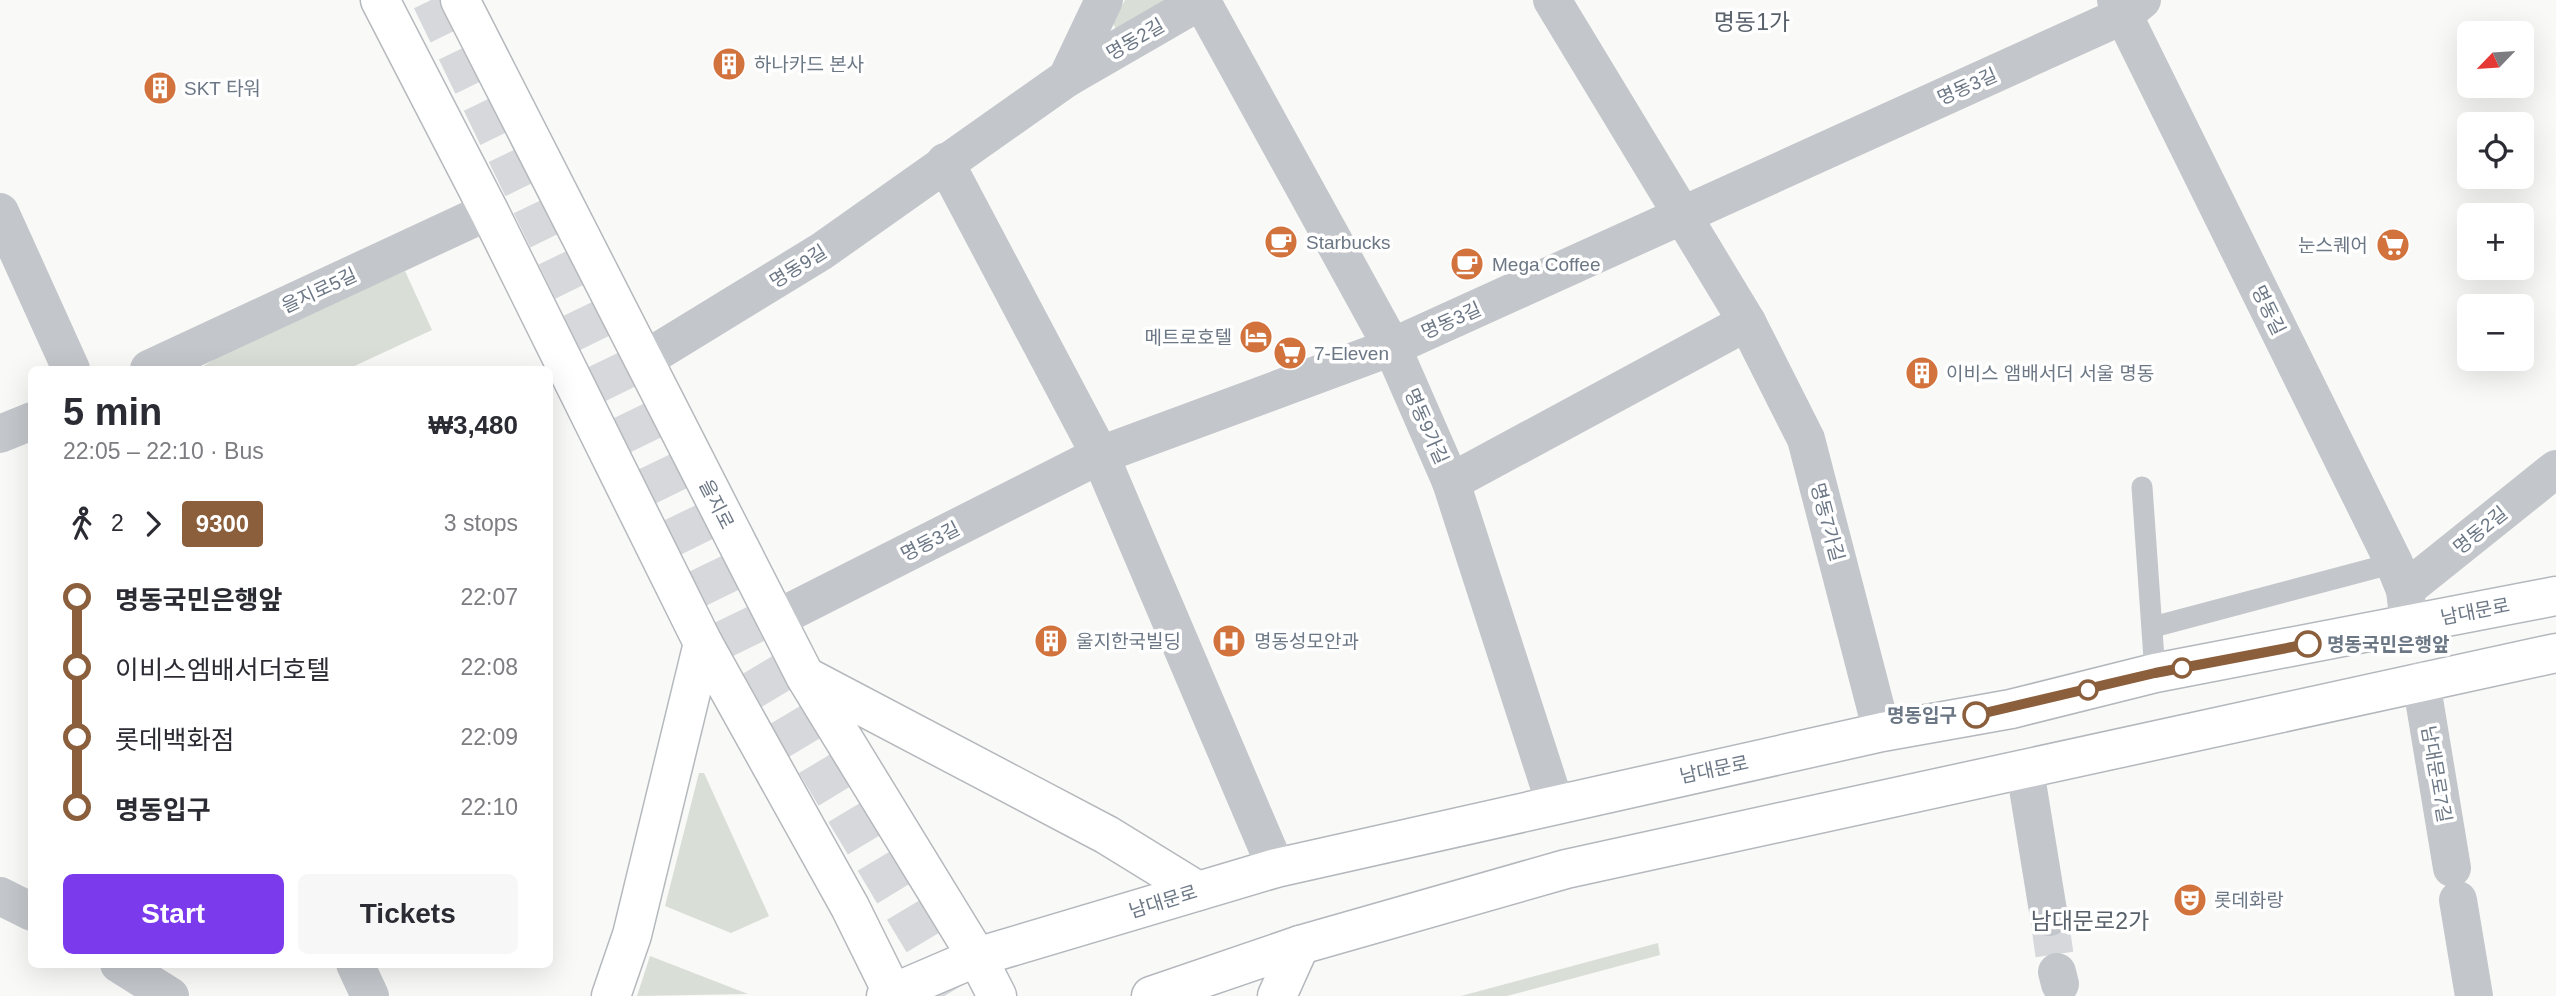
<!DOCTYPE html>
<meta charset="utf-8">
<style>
body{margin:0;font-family:Helvetica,"Noto Sans KR",sans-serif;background:#f7f7f7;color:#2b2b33;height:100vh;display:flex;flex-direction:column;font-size:26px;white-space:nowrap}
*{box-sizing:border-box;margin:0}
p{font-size:23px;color:#7c7c81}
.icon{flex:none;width:38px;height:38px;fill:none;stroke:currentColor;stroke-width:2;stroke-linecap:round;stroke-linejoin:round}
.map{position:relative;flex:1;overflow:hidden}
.details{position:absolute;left:28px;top:366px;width:525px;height:602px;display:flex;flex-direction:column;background:#fff;border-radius:10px;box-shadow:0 7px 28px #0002}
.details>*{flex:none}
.badge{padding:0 14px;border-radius:5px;font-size:24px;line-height:46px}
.needle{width:46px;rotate:245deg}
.fabs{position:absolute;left:2457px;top:21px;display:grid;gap:14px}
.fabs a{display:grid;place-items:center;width:77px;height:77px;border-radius:10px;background:#fff;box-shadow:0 7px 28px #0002;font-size:35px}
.map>.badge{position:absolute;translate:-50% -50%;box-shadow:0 0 0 4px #fff}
.legs{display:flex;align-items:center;gap:10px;height:77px;padding:0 35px;font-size:23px}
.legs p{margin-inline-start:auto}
.overview{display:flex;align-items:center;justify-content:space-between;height:119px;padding:0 35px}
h1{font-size:38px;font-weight:600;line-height:52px}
.primary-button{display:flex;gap:14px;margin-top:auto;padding:14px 35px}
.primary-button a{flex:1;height:80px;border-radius:10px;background:#7c3aed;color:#fff;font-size:28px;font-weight:600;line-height:80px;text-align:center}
.primary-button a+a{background:#f7f7f7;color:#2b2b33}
ul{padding:0 35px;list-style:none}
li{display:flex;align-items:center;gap:24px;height:70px;font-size:26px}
li i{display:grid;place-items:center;width:10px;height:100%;margin:0 9px;background:currentColor}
li i::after{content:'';width:18px;height:18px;margin:-9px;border:5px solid;border-radius:50%;background:#fff}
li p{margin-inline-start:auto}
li:first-child i{background:linear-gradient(#0000 50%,currentColor 0)}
li:last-child i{background:linear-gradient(currentColor 50%,#0000 0)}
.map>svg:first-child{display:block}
.green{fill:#d9ded7}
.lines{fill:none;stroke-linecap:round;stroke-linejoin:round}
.street-tunnel{stroke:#d6d8db;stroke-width:38;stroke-dasharray:38 19;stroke-linecap:butt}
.secondary-casing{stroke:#b4b8bd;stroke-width:41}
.primary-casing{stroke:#b5b8bc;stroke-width:41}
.lane{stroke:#c3c6ca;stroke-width:21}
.street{stroke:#c3c6ca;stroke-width:38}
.secondary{stroke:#fff;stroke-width:38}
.primary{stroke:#fff;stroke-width:38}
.line-1-casing{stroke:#fff;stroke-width:16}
.line-1{stroke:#8b5e3c;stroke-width:10}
.stop-1-dot{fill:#fff;stroke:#8b5e3c;stroke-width:3.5}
.labels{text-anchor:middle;stroke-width:7;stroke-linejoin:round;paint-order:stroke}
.street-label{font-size:19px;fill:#6c7785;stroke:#fff}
.poi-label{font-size:19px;fill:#6c7785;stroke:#fff;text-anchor:start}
.stop-label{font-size:19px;font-weight:bold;fill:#6c7785;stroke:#fff;text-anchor:start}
.quarter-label{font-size:23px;fill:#59616b;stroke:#fff}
</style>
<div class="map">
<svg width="2556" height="996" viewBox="0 0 2556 996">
<rect width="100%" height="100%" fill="#f9f9f8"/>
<g class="green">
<path d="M1125,0H1175L1120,35L1113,24Z"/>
<path d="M405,271L432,330L348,369H199L227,351Z"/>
<path d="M699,773H704L769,916L731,933L665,906Z"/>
<path d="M1658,943L1660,955L1507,996H1461Z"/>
<path d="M650,956L748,994L637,996Z"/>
</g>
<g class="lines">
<g class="street-tunnel">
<path d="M431,0L749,653L955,996"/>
<path d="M2049,917L2057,972"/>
</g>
<defs>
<g id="secondary">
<path d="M886,996L977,957L1276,868L1882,732L2011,709L2155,673L2556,596"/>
<path d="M1151,996L1300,945L1566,869L2556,653"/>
</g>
<g id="primary">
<path d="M380,0L489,211L703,643L850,907L894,996"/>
<path d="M460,0L805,676L977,957L997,996"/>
<path d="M807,677L1107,835L1198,891"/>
<path d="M611,996L632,935L703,643"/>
<path d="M1277,996L1300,945"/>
</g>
</defs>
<use href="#secondary" class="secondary-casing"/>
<use href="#primary" class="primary-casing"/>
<g class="lane">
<path d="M2142,487L2155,673"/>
<path d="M2153,627L2394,563"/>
</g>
<g class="street">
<path d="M1201,0L1392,347L1451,482L1555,804"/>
<path d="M1552,0L1747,322L1806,439L1882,732"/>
<path d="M2116,0L2394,563L2405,590L2409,625"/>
<path d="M1067,78L1202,0"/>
<path d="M945,162L1100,455L1276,868"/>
<path d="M0,212L71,369"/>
<path d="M644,360L822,251L1067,78L1104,0"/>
<path d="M149,369L489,211"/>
<path d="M0,434L32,421"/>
<path d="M1451,482L1747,322"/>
<path d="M2405,590L2556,469"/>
<path d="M776,619L1100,455L1392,347L2124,15L2142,0"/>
<path d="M2421,681L2452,868"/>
<path d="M2025,770L2049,917"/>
<path d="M0,896L32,912"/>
<path d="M2458,900L2474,996"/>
<path d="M119,964L170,996"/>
<path d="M355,964L370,996"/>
<path d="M2057,972L2060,984"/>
</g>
<use href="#secondary" class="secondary"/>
<use href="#primary" class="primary"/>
</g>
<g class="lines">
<defs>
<path id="line-1" d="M1976,715L2155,673L2308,644"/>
</defs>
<use href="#line-1" class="line-1-casing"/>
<use href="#line-1" class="line-1"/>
</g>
<defs>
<symbol id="building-disc" viewBox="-11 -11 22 22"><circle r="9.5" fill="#d2733e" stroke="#fff"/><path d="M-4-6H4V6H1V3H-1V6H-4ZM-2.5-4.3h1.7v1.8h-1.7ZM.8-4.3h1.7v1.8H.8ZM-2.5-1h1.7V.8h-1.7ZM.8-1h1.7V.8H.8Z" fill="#fff"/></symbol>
<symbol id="cafe-disc" viewBox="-11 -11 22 22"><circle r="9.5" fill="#d2733e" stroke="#fff"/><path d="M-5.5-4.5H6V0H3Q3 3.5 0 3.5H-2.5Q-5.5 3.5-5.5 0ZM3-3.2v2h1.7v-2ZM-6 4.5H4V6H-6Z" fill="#fff"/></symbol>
<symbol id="supermarket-disc" viewBox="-11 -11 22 22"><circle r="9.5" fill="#d2733e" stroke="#fff"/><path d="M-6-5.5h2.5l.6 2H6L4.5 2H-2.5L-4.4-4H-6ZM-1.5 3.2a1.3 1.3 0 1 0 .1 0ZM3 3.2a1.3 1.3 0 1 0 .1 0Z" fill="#fff"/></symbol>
<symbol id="hotel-disc" viewBox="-11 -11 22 22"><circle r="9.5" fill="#d2733e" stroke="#fff"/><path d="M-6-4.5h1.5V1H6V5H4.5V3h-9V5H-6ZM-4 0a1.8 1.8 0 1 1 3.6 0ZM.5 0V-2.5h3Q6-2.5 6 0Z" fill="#fff"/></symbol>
<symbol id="hospital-disc" viewBox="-11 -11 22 22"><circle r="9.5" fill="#d2733e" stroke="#fff"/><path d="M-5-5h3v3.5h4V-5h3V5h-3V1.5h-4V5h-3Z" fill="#fff"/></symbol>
<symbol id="theatre-disc" viewBox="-11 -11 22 22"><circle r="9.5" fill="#d2733e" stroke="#fff"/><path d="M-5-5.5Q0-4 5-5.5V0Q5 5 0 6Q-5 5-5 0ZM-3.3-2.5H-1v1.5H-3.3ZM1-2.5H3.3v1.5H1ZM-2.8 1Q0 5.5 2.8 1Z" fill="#fff"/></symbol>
</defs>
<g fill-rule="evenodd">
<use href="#building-disc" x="710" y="45" width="38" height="38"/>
<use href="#building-disc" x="141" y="69" width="38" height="38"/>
<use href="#cafe-disc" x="1262" y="223" width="38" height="38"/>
<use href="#supermarket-disc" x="2374" y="226" width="38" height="38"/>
<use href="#cafe-disc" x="1448" y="245" width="38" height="38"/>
<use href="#hotel-disc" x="1237" y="318" width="38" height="38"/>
<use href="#supermarket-disc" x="1271" y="334" width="38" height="38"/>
<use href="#building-disc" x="1903" y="354" width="38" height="38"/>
<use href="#building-disc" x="1032" y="622" width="38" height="38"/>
<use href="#hospital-disc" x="1210" y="622" width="38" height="38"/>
<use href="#theatre-disc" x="2171" y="881" width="38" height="38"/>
</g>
<g class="stop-1-dot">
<circle cx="2308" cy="644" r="12"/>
<circle cx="2182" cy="668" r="9"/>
<circle cx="2088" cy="690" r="9"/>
<circle cx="1976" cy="715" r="12"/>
</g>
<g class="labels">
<g class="street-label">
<text transform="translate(1135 39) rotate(-30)" y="7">명동2길</text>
<text transform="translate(1967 86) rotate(-24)" y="7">명동3길</text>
<text transform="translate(798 266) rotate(-32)" y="7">명동9길</text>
<text transform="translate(319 290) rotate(-25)" y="7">을지로5길</text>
<text transform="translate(2269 310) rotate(64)" y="7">명동길</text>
<text transform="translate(1451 320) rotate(-24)" y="7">명동3길</text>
<text transform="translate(1427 426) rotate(66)" y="7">명동9가길</text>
<text transform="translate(717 504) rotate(63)" y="7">을지로</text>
<text transform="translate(1828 522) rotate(75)" y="7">명동7가길</text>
<text transform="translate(2480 530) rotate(-39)" y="7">명동2길</text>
<text transform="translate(930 541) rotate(-27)" y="7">명동3길</text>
<text transform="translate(2475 611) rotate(-11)" y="7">남대문로</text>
<text transform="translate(1714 769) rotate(-12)" y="7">남대문로</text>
<text transform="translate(2437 774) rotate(80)" y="7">남대문로7길</text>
<text transform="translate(1163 901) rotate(-17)" y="7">남대문로</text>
</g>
<g class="poi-label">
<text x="754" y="71">하나카드 본사</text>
<text x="184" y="95">SKT 타워</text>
<text x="1306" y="249">Starbucks</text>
<text x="2368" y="252" text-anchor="end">눈스퀘어</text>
<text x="1492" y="271">Mega Coffee</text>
<text x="1232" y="344" text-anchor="end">메트로호텔</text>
<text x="1314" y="360">7-Eleven</text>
<text x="1946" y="380">이비스 앰배서더 서울 명동</text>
<text x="1076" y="648">울지한국빌딩</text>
<text x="1254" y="648">명동성모안과</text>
<text x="2214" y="907">롯데화랑</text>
</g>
<g class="stop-label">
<text x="2327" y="651">명동국민은행앞</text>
<text x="1957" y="722" text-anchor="end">명동입구</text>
</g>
<g class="quarter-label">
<text x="1752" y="30">명동1가</text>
<text x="2090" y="929">남대문로2가</text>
</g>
</g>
</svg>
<div class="fabs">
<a><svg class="needle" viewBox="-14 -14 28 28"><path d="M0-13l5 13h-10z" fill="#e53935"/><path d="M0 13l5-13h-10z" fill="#7c7c81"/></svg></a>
<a><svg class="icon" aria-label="locate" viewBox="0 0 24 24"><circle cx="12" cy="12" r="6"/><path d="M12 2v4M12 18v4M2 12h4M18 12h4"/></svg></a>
<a>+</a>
<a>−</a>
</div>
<section class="details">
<div class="overview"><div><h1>5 min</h1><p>22:05 – 22:10 · Bus</p></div><b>₩3,480</b></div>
<div class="legs"><svg class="icon" aria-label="walk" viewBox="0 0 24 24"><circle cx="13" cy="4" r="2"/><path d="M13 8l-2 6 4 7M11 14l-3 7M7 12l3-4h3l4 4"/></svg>2<svg class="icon" aria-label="forward" viewBox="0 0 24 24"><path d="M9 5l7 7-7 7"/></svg><b class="badge" style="background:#8b5e3c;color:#fff">9300</b><p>3 stops</p></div>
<ul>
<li><i style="color:#8b5e3c"></i><b>명동국민은행앞</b><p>22:07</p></li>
<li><i style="color:#8b5e3c"></i><span>이비스엠배서더호텔</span><p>22:08</p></li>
<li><i style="color:#8b5e3c"></i><span>롯데백화점</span><p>22:09</p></li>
<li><i style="color:#8b5e3c"></i><b>명동입구</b><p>22:10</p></li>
</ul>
<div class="primary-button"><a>Start</a><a>Tickets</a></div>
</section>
</div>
